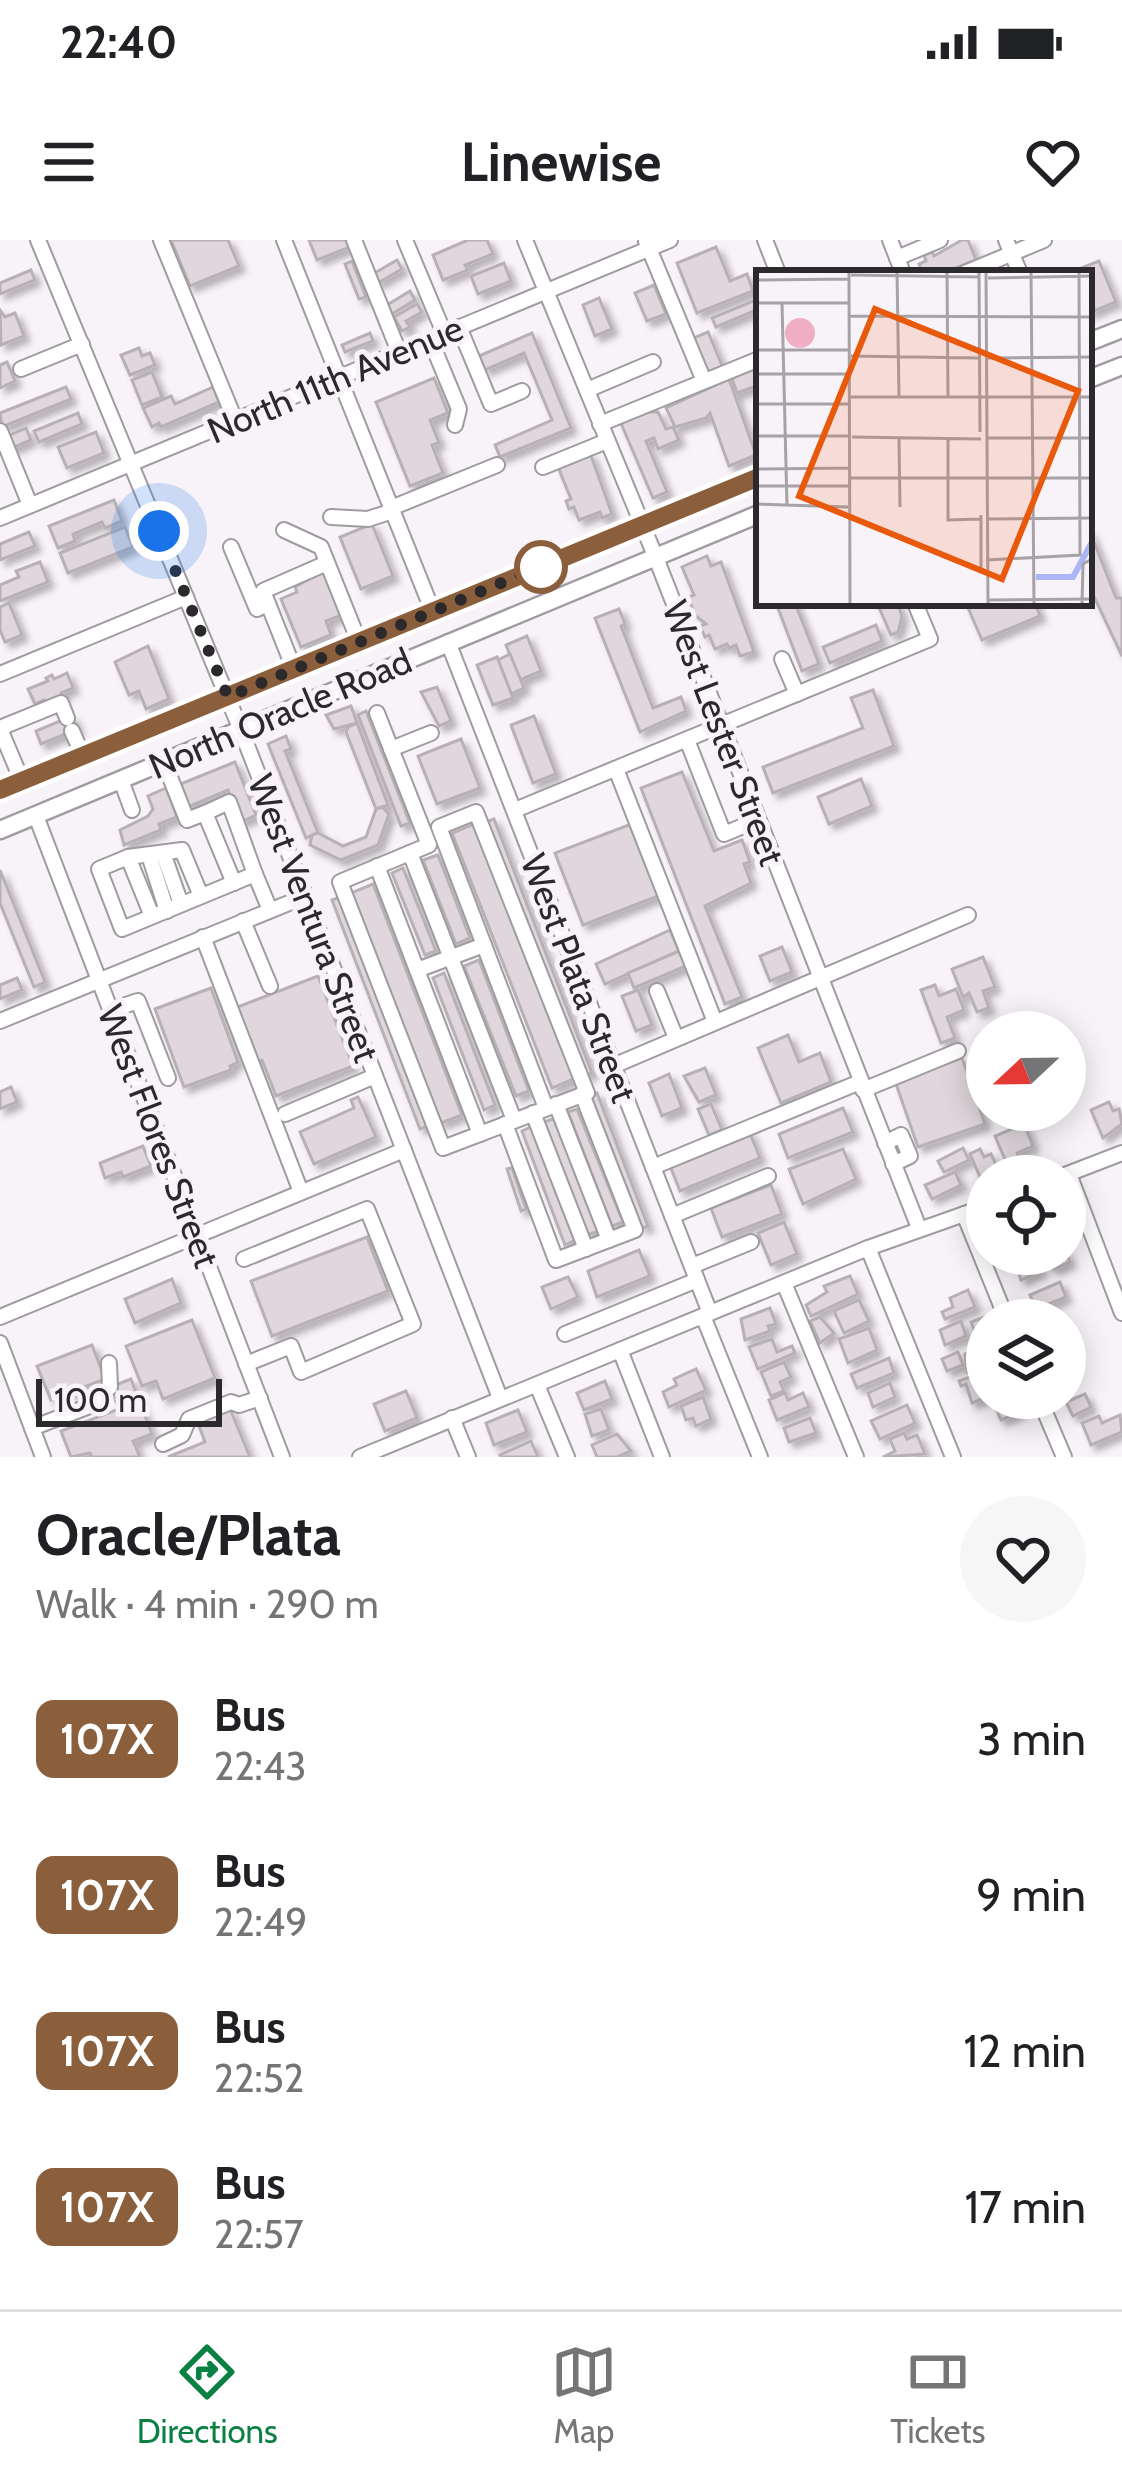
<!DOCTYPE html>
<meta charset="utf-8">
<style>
body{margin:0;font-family:Cabin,sans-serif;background:#f6f6f6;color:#202124;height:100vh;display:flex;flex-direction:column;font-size:45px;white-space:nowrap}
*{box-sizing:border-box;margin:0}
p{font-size:39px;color:#757577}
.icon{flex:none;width:66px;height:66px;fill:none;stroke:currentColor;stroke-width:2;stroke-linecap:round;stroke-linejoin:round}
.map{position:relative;height:1217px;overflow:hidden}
.panel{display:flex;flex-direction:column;background:#fff;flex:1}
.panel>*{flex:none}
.badge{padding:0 24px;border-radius:18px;font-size:42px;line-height:78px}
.needle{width:78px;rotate:248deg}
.tools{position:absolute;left:966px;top:771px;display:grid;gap:24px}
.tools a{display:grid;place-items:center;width:120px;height:120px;border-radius:50%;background:#fff;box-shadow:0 6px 30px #0003;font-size:60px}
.scale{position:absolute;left:36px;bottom:30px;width:186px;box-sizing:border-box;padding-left:12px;border:6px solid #2b292b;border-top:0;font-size:33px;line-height:42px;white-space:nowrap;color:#2b292b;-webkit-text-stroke:9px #f8f3f9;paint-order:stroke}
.you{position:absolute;width:60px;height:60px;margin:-30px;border:9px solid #fff;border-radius:50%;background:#1a73e8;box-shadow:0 0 0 18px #1a73e833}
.map>.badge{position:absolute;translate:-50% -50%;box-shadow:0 0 0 6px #fff}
.round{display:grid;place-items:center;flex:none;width:126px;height:126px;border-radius:63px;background:#f6f6f6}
.summary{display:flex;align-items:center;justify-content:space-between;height:204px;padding:0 36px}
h1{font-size:57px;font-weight:800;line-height:90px}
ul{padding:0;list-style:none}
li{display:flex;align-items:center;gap:36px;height:156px;padding:0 36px}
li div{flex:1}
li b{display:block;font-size:45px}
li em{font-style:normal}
li .badge{min-width:132px;font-weight:700;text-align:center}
.status{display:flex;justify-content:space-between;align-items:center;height:84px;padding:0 60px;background:#fff;direction:ltr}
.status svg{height:33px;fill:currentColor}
header{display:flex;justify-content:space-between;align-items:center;height:156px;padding:0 36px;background:#fff;font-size:54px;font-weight:800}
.dock{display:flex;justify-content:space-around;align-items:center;height:168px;border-top:3px solid #e0e0e0;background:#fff;font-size:33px;color:#757577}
.dock a{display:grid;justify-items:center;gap:6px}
.dock .on{color:#0b8043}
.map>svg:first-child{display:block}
.building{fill:#dfd7dc;stroke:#b7b0b4;stroke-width:3;filter:url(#shadow)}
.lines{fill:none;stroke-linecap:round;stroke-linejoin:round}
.minor-casing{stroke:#9f9ba1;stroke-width:18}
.major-casing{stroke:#9f9ba1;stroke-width:21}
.minor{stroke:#fff;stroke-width:14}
.major{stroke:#fff;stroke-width:16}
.line-casing{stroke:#fff;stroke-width:27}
.line{stroke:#8b5e3c;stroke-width:18}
.walk{stroke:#2b292b;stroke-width:12;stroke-dasharray:0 21.6}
.stop-dot{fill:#fff;stroke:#8b5e3c;stroke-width:6}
.labels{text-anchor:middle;stroke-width:10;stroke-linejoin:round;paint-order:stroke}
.street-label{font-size:36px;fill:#2b292b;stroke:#f8f3f9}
.inset-river{fill:none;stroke:#acb5f6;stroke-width:6}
.inset-road{fill:none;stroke:#a6a2a7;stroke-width:3}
.view{fill:#e8590c;fill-opacity:0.15;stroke:#e8590c;stroke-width:6}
.inset-edge{fill:none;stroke:#2b292b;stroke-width:6}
</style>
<div class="status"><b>22:40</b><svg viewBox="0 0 49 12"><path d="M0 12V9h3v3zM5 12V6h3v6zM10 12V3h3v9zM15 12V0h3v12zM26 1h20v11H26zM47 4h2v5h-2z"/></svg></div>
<header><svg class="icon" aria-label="menu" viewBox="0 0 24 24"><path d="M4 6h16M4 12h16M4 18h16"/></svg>Linewise<svg class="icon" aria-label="heart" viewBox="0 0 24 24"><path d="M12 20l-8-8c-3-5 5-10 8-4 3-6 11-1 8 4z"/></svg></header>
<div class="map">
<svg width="1122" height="1217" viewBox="0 0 1122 1217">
<defs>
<filter id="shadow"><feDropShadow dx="5.5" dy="5.5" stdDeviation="3" flood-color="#0004"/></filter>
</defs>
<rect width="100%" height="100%" fill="#f8f3f9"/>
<g class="building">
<path d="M171,0H228L239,26L190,46Z"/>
<path d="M309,0H347L350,7L317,20Z"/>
<path d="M468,0H487L493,14L465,25L468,30L443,40L433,15Z"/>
<path d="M962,0H968L976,20L943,33H922L919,24L926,21L924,15L932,12L934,16Z"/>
<path d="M716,7L730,41L747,34L753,51L697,73L677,23Z"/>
<path d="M397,20L402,29L378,43L373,34Z"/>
<path d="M352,21L366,57L359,59L345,24Z"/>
<path d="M1099,21L1116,62L1089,73V33H1069Z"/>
<path d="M504,23L511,41L478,54L471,36Z"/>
<path d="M31,30L35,40L0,54V43Z"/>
<path d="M654,45L666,74L647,81L635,53Z"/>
<path d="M410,51L415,60L392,74L387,65Z"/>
<path d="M599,58L612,89L595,96L583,65Z"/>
<path d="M758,59L759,69L716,87L712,78Z"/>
<path d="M417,64L422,72L406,81L410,87L402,91L394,77Z"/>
<path d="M0,70L5,77L15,73L24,96L1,105Z"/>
<path d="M708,92L723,128L706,135L691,99Z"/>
<path d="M370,93L373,101L345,112L342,105Z"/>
<path d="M532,93L571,188L500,217L495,205L552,180L524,113L485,130L479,116Z"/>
<path d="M139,108L142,116L150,113L155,125L130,135L121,115Z"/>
<path d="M7,122L15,141L0,148V125Z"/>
<path d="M759,127V145L737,153L732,138Z"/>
<path d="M152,132L162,157L142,165L132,140Z"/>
<path d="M434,138L448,173L430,180L439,203L432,205L443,233L410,246L376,162Z"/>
<path d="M729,139L756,215L729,226L710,173L706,178L675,187L666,168Z"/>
<path d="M66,147L71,159L2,187L0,173Z"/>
<path d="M213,147L219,162L161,187L159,183L152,187L143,168L171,156L175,164Z"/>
<path d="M649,172H658L666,189L673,187L679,200L658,209L654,198L646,201L667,252L653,258L620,181Z"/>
<path d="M78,173L82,184L39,202L34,191Z"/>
<path d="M26,188L31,200L10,209L5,197Z"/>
<path d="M96,192L104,213L67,228L58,207Z"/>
<path d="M590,213L612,274L602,278L600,272L579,280L574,267L569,269L566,261L571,259L558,227Z"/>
<path d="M114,260L122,281L105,288L102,282L73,294L75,301L58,308L49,286Z"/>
<path d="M372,284L393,336L361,349L340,297Z"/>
<path d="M125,287L133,307L68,333L60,313Z"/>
<path d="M1089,289L1116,358H1122V416L1089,346Z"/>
<path d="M29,292L35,306L0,320V304Z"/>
<path d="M707,316L711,326L721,322L754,412L740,416L736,405L729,408L727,404L715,409L709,395L705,397L700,386L706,384L695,375L688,357L694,355L682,327Z"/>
<path d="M40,322L48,342L0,361V345L19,337L16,331Z"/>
<path d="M323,331L342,375L326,381L331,395L301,407L281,359L297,352L295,347Z"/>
<path d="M9,363L22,395L5,402L0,390V367Z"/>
<path d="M776,363H795L819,424L802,431Z"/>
<path d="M877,363H897L902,376L898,392L891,395Z"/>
<path d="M966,363H1035L1040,376L982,400Z"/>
<path d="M619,369L625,384L621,386L653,468L681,457L686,471L640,492L595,378Z"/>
<path d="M876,385L882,401L830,423L823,407Z"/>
<path d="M527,396L541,431L520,440L506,405Z"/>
<path d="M148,406L169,459L146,469L139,451L129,455L115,422Z"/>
<path d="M510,414L524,448L511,454L498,420Z"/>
<path d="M497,417L513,458L493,465L477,425Z"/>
<path d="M67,433L73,448L61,453L63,458L47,465L44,460L35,464L28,449L48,441L46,438L52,435L54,439Z"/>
<path d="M437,447L451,481L439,486L421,452Z"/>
<path d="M873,450L894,506L773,553L763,527L863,488L851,458Z"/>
<path d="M351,466L357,483L334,489L326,475Z"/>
<path d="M366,471L410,583L401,586L358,475Z"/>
<path d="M72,476L78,489L41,504L36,491Z"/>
<path d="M534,476L556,534L533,543L511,485Z"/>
<path d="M357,483L388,565L376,569L346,492L348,487Z"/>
<path d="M286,496L291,509L285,511L318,593L306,598L268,504Z"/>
<path d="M461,499L480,548L437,564L418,516Z"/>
<path d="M235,522L256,575L241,582L228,550L188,567L178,545Z"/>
<path d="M682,532L714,611L742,600L750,622L744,624L751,643L705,666L742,757L725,764L641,548Z"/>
<path d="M861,539L872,566L829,584L818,557Z"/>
<path d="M166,548L177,577L159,584L161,590L124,605L120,590L148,576L153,569L148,556Z"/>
<path d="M382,567L389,574L378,605L341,620L310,605L312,595L318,593L343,606L366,597L376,569Z"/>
<path d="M494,579L592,833L585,836L486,582Z"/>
<path d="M634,583L661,655L583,685L555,613Z"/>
<path d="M474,584L574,839L552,848L452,593Z"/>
<path d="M438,615L470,698L456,704L423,620Z"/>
<path d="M403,628L436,711L425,715L392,633Z"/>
<path d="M0,630L45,742L34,747L0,663Z"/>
<path d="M373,644L462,875L441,883L351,653Z"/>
<path d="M341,657L429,885L420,889L332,660Z"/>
<path d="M670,690L679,711L605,744L596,724Z"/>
<path d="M782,707L792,732L770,741L760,716Z"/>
<path d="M679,711L686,726L634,748L628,733Z"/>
<path d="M983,717L995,747L983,751L989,768L977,772L969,753L963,757L952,729Z"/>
<path d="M479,720L529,851L516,856L464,726Z"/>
<path d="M444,733L495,865L484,870L433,738Z"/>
<path d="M318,736L353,826L276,856L262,820L256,822L235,768Z"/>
<path d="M17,738L22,750L0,759V745Z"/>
<path d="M935,745L939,756L956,749L964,770L947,777L955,798L941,803L921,750Z"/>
<path d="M211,748L238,822L230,826L231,830L184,847L155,769Z"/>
<path d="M638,750L652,785L636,791L622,756Z"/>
<path d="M788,795L799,822L820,813L831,842L781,863L758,808Z"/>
<path d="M962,818L985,884L918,907L895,841Z"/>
<path d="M705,828L716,855L699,862L684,836Z"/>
<path d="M669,834L682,868L662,876L649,843Z"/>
<path d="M11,847L17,862L0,869V852Z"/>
<path d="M597,853L648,986L642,988L591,856Z"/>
<path d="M358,857L376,897L314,924L300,892L354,868L351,860Z"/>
<path d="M1109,862L1113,871L1119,869L1122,884L1103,898L1091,870Z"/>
<path d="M711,864L722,890L709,895L698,869Z"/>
<path d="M843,868L853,892L788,918L779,894Z"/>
<path d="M577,869L623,982L612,986L568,872Z"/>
<path d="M556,878L599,991L587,995L544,882Z"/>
<path d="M1024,884L1033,906L1017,913L1019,918L1007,924L995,896Z"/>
<path d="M531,887L575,1000L565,1005L522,891Z"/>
<path d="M749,891L760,918L680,951L669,923Z"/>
<path d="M143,906L151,926L123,937L121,932L105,938L100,923Z"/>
<path d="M963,908L969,920L944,932L938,921Z"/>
<path d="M843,909L856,939L803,964L789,929Z"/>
<path d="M980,909L984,917L991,914L998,929L980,937L970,914Z"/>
<path d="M512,928L526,969L521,971L507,929Z"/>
<path d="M955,932L961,945L932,959L925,945Z"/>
<path d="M771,945L782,974L722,997L711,968Z"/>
<path d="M784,982L797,1014L771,1025L758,993Z"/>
<path d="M367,997L388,1051L272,1096L251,1041Z"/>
<path d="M639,1010L650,1036L597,1057L588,1031Z"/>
<path d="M1065,1010L1070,1022L1054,1029L1052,1024L1048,1026L1043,1015L1065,1014Z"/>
<path d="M1035,1016L1041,1031L1021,1040L1016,1025Z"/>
<path d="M850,1036L858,1054L811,1076L806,1065L827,1052L824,1046Z"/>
<path d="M568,1037L578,1057L551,1069L542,1047Z"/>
<path d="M172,1039L181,1063L135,1083L125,1059Z"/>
<path d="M1060,1042L1066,1057L1036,1069L1030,1055Z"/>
<path d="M968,1050L975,1067L945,1079L942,1072L953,1067L950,1058Z"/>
<path d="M859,1060L869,1081L844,1093L834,1071Z"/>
<path d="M770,1068L776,1084L768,1086L770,1091L745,1100L741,1079Z"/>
<path d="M820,1077L834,1093L820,1103L810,1081Z"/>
<path d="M984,1077L987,1094L977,1098L971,1082Z"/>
<path d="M192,1080L215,1138L163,1159L156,1141L142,1146L126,1106Z"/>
<path d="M961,1081L966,1096L945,1105L940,1090Z"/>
<path d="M869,1088L877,1110L848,1123L839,1099Z"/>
<path d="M772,1099L777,1112L792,1106L795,1113L758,1129L749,1107Z"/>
<path d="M92,1105L105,1139L51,1160L37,1126Z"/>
<path d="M985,1105L987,1123L967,1132L965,1114Z"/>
<path d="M958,1112L963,1125L947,1131L942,1119Z"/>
<path d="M889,1118L894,1133L857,1148L851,1134Z"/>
<path d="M784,1122L791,1137L780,1142L784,1151L771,1156L761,1132Z"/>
<path d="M696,1129L706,1150L669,1167L663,1152L677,1145L674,1139Z"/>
<path d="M987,1131V1157L972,1163L966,1144L961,1146L959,1141Z"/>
<path d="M131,1139L152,1194L133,1201L140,1217H92L90,1213L71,1217L61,1191L119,1169L110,1147Z"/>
<path d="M605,1141L612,1159L584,1170L577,1153Z"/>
<path d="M890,1143L895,1157L873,1167L868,1153Z"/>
<path d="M406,1151L417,1178L385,1191L374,1164Z"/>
<path d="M785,1153L788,1160L803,1153L809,1167L777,1180L769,1160Z"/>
<path d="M1085,1154L1091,1167L1073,1176L1066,1162Z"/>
<path d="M703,1157L711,1179L696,1186L693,1178L686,1180L681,1166Z"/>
<path d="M1012,1159L1018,1173L1001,1180L995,1166Z"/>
<path d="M907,1165L915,1183L880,1199L871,1181Z"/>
<path d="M230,1169L250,1217H168L205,1202L198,1183Z"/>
<path d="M601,1169L609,1190L592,1196L585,1174Z"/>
<path d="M518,1170L527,1192L494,1205L486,1183Z"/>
<path d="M1120,1175L1122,1192L1091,1205L1082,1183L1099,1176L1102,1183Z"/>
<path d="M810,1178L816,1193L789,1202L784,1188Z"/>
<path d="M904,1193L907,1199L917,1195L925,1214L883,1217L895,1211L890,1199Z"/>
<path d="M617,1194L631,1211L617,1217H597L592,1205Z"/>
<path d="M531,1201L538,1217H501L500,1215Z"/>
</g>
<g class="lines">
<defs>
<g id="minor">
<path d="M38,0L241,490L500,1158"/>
<path d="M161,0L235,180"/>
<path d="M284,0L433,372"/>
<path d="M354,0L399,112"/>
<path d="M405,0L444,93"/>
<path d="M525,0L656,318L919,988"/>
<path d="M765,0L778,33"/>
<path d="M890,0L903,33"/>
<path d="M1006,0L1020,33"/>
<path d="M646,1L704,141"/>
<path d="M897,18L940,0"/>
<path d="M965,33L1044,0"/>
<path d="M459,87L491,164L522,151"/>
<path d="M430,99L459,169L455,185"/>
<path d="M21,129L82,104"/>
<path d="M587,150L653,122"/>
<path d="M600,184L759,119"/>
<path d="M0,191L30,265"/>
<path d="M543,227L607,201"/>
<path d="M391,268L497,225"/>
<path d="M331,277L368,279L393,271"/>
<path d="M0,278L670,0"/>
<path d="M284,290L321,307L359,402"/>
<path d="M231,307L257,369L268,364"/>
<path d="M448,402L710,1073"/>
<path d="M782,419L797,454"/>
<path d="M294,429L263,351L327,323"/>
<path d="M0,434L186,357"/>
<path d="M377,473L429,605L340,642L443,908L587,853L476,572L439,587L546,868"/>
<path d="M0,488L61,463L67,478"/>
<path d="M0,489L22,541"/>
<path d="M72,491L83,516"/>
<path d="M687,500L724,594L758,580"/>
<path d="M391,509L431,493"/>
<path d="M164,522L187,580L205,573L234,643"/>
<path d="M616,529L715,782"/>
<path d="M121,540L132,570"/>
<path d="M515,570L930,399L915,363"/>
<path d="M205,573L229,562L255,634"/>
<path d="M36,576L282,1217"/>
<path d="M163,613L181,664"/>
<path d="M410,613L514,880"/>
<path d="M149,615L167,671"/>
<path d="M128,617L152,676"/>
<path d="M377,626L480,894"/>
<path d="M201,656L182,610L128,617L99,629L122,689L255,634L270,670"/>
<path d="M243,681L270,746"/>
<path d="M203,697L301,952"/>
<path d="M417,730L484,705"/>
<path d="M657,751L676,798"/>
<path d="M111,770L138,761L168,838"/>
<path d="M0,781L306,656"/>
<path d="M613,826L968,675"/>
<path d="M863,850L958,811"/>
<path d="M556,864L609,1000"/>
<path d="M533,873L586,1009"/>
<path d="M285,874L375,836"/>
<path d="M505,884L556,1020L635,990L582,854"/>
<path d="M885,903L901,895L910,916L893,924"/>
<path d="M653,927L860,842"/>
<path d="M1069,934L1122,1073"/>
<path d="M1065,935L1122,913"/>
<path d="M964,974L1007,1080"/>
<path d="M672,976L768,936"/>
<path d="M868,1008L953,1217"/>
<path d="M244,1019L367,969L413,1084L301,1132L291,1106L246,1124"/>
<path d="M692,1026L751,1002"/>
<path d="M784,1043L856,1217"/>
<path d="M703,1076L760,1217"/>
<path d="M0,1077L404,910"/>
<path d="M565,1094L697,1040"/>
<path d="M0,1103L43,1217"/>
<path d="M620,1110L662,1217"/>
<path d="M537,1145L567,1217"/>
<path d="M1039,1158L1064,1217"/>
<path d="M452,1178L468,1217"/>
<path d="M32,1188L87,1167L110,1147L109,1123"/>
<path d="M163,1204L182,1195L189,1179L231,1162L239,1165L260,1158"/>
<path d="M360,1217L868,1008L987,966"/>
</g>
<g id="major">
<path d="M1089,102L1122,89"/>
<path d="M1089,139L1122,126"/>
<path d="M0,550L759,238"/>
<path d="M0,590L759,274"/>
</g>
</defs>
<use href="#minor" class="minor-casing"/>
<use href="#major" class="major-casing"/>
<use href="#minor" class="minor"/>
<use href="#major" class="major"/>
</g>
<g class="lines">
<defs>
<path id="line" d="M0,550L759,237"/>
</defs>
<use href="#line" class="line-casing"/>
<use href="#line" class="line"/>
<path class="walk" d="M159,291L228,457L549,323L541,327"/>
</g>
<circle class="stop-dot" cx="541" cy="327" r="24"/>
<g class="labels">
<g class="street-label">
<text transform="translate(335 139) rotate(-23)" y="13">North 11th Avenue</text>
<text transform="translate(280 473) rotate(-23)" y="13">North Oracle Road</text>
<text transform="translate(724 493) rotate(69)" y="13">West Lester Street</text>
<text transform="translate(314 678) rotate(69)" y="13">West Ventura Street</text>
<text transform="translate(579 738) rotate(69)" y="13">West Plata Street</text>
<text transform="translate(159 896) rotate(69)" y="13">West Flores Street</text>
</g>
</g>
<g transform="translate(756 30)">
<rect width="336" height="336" fill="#f8f3f9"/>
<path d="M29 63a15 15 0 1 1 30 0a15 15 0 1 1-30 0Z" fill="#efaec3"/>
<path class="inset-river" d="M280,307H317L336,272"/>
<path class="inset-road" d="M93,1L94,335M141,1L143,127M191,1L192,128M223,1L224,162M230,1L232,335M275,1L278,335M95,5L223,7M232,8L336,6M0,10L93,9M0,33H94M26,33L31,236M94,46L336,47M0,80H94M95,86L223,88M232,88L336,87M0,104H94M95,127H336M0,134H94M0,166H95M96,167L225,169M232,168H336M143,169L144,237M192,169V250L225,249M0,199L95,198M95,208H336M0,216H94M0,234L92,237M225,245V300M232,249L336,248M230,290L324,285L323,1M232,330L336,329M326,335L327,294L336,289"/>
<path class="view" d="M119,39L322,121L246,309L43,226Z"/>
<rect width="336" height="336" class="inset-edge"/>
</g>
</svg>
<div class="tools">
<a><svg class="needle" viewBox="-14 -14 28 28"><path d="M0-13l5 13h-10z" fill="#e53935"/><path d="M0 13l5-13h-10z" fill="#757577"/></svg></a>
<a><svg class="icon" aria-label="locate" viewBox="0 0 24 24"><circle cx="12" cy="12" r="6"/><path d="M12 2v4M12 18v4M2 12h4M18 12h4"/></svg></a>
<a><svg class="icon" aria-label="layers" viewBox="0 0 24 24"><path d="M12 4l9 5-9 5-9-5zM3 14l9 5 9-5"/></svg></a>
</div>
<div class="scale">100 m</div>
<div class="you" style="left:159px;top:291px"></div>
</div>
<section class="panel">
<div class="summary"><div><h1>Oracle/Plata</h1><p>Walk · 4 min · 290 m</p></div><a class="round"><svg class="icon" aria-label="heart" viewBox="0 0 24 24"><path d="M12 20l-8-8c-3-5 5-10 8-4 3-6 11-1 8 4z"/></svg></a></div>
<ul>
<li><span class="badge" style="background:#8b5e3c;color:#fff">107X</span><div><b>Bus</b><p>22:43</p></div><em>3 min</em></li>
<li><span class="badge" style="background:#8b5e3c;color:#fff">107X</span><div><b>Bus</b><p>22:49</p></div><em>9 min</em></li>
<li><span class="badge" style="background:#8b5e3c;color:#fff">107X</span><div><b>Bus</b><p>22:52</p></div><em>12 min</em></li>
<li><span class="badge" style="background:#8b5e3c;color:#fff">107X</span><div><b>Bus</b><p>22:57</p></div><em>17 min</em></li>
</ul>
</section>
<nav class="dock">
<a class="on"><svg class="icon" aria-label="directions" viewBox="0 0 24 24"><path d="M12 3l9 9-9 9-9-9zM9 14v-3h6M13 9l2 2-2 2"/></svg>Directions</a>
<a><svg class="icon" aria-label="map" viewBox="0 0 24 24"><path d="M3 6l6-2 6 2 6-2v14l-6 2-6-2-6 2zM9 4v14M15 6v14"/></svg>Map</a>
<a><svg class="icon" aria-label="tickets" viewBox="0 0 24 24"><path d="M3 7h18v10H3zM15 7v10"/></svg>Tickets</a>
</nav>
